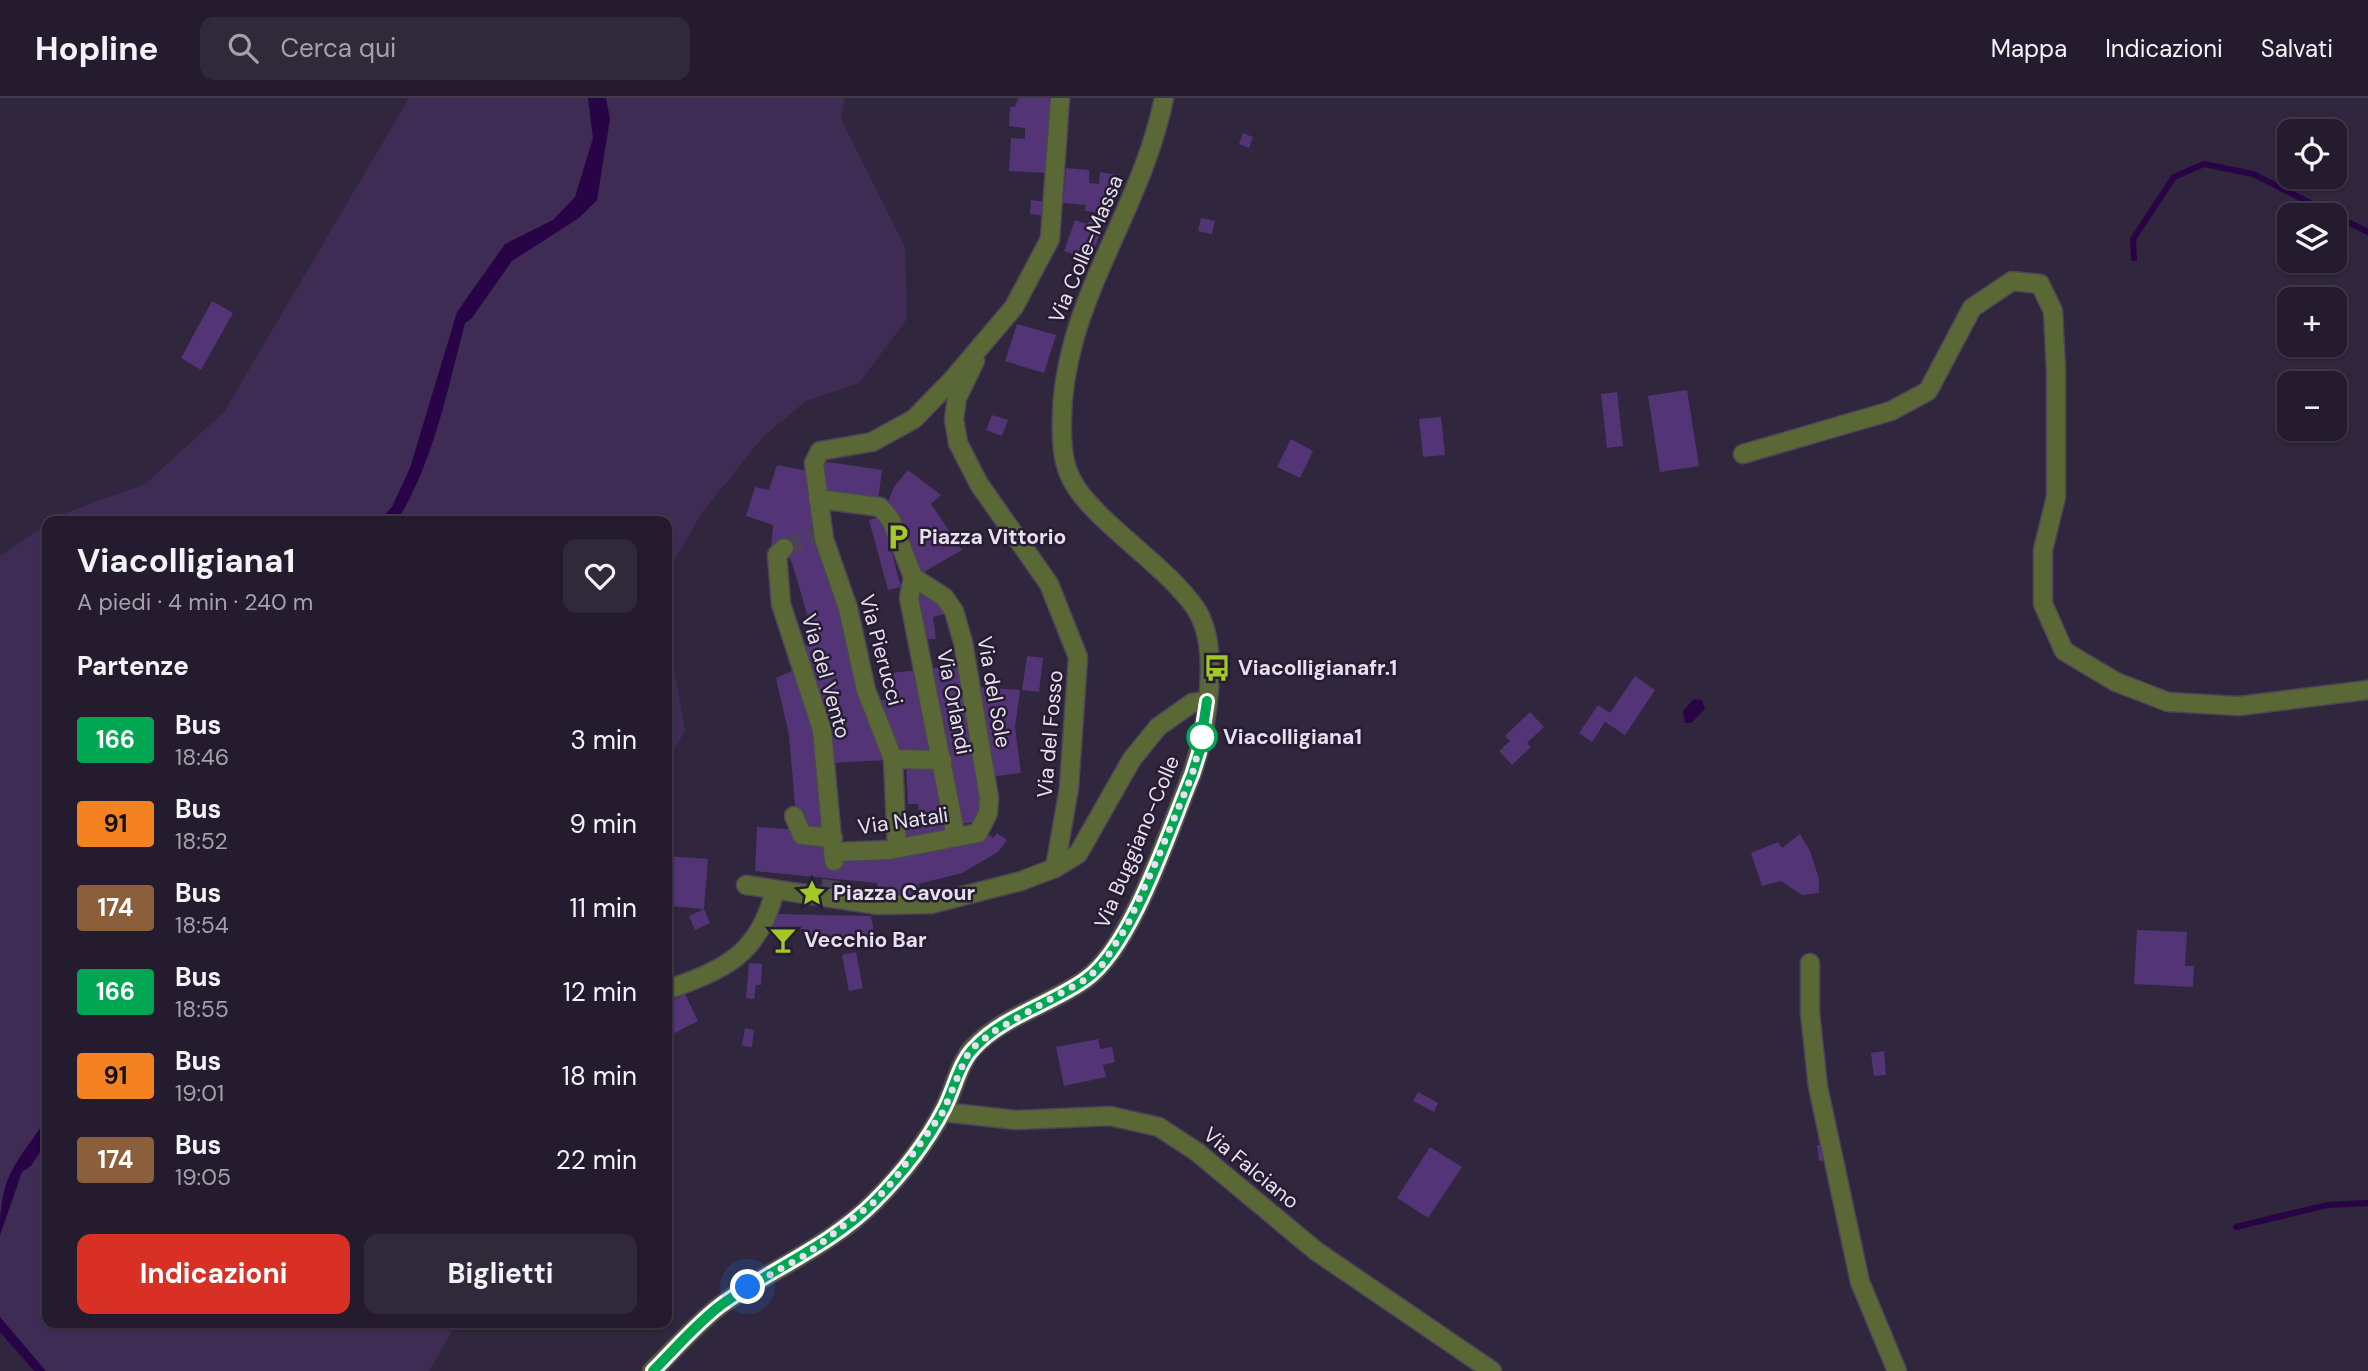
<!DOCTYPE html>
<html lang="it">
<meta charset="utf-8">
<style>
body{margin:0;font-family:"DM Sans",sans-serif;background:#30293a;color:#f1f3f6;height:100vh;display:flex;flex-direction:column;font-size:26px;white-space:nowrap}
*{box-sizing:border-box;margin:0}
p{font-size:23px;color:#a3a1aa}
.icon{flex:none;width:38px;height:38px;fill:none;stroke:currentColor;stroke-width:2;stroke-linecap:round;stroke-linejoin:round}
.map{position:relative;flex:1;overflow:hidden}
.side{position:absolute;left:42px;top:418px;width:630px;height:812px;display:flex;flex-direction:column;background:#241c2e;border-radius:14px;box-shadow:0 2px 5px #0004,0 0 0 2px #413a4a}
.side>*{flex:none}
.badge{padding:0 14px;border-radius:5px;font-size:24px;line-height:46px}
.fabs{position:absolute;left:2277px;top:21px;display:grid;gap:14px}
.fabs a{display:grid;place-items:center;width:70px;height:70px;border-radius:14px;background:#241c2e;box-shadow:0 2px 5px #0004,0 0 0 2px #413a4a;font-size:35px}
.you{position:absolute;width:35px;height:35px;margin:-18px;border:5px solid #fff;border-radius:50%;background:#1a73e8;box-shadow:0 0 0 10px #1a73e833}
.map>.badge{position:absolute;translate:-50% -50%;box-shadow:0 0 0 4px #fff}
h2{padding:0 35px;font-size:26px;line-height:63px}
.round{display:grid;place-items:center;flex:none;width:74px;height:74px;border-radius:14px;background:#30293a}
.head{display:flex;align-items:center;justify-content:space-between;height:119px;padding:0 35px}
h1{font-size:33px;font-weight:700;line-height:52px}
.primary-button{display:flex;gap:14px;margin-top:auto;padding:14px 35px}
.primary-button a{flex:1;height:80px;border-radius:14px;background:#d93025;color:#fff;font-size:28px;font-weight:700;line-height:80px;text-align:center}
.primary-button a+a{background:#30293a;color:#f1f3f6}
ul{padding:0;list-style:none}
li{display:flex;align-items:center;gap:21px;height:84px;padding:0 35px}
li div{flex:1}
li b{display:block;font-size:26px}
li em{font-style:normal}
li .badge{min-width:77px;font-weight:700;text-align:center}
header{display:flex;align-items:center;gap:42px;box-sizing:border-box;height:98px;padding:0 35px;background:#241c2e;border-bottom:2px solid #413a4a}
header strong{font-size:33px}
nav{display:flex;gap:38px;margin-inline-start:auto;font-size:24px}
.search{width:490px;height:63px;background:#30293a;display:flex;align-items:center;gap:18px;box-sizing:border-box;padding:0 24px;border-radius:14px;color:#a3a1aa;font-size:26px}
.map>svg:first-child{display:block}
.green{fill:#3e2c55}
.water{fill:#280345}
.lines{fill:none;stroke-linecap:round;stroke-linejoin:round}
.stream{stroke:#280345;stroke-width:6}
.building{fill:#533477}
.minor-tunnel{stroke:#4b4258;stroke-width:18;stroke-dasharray:18 9;stroke-linecap:butt}
.minor-casing{stroke:#4d4459;stroke-width:21}
.minor{stroke:#596834;stroke-width:18}
.line-casing{stroke:#fff;stroke-width:16}
.line{stroke:#00a651;stroke-width:10}
.walk{stroke:#e6e0ef;stroke-width:7;stroke-dasharray:0 12.6}
.stop-dot{fill:#fff;stroke:#00a651;stroke-width:3.5}
.labels{text-anchor:middle;stroke-width:5;stroke-linejoin:round;paint-order:stroke}
.street-label{font-size:21px;fill:#e6e0ef;stroke:#261d32}
.poi-label{font-size:21px;font-weight:bold;fill:#e6e0ef;stroke:#261d32;text-anchor:start}
.stop-label{font-size:21px;font-weight:bold;fill:#e6e0ef;stroke:#261d32;text-anchor:start}
</style>
<header>
<strong>Hopline</strong>
<div class="search"><svg class="icon" aria-label="search" viewBox="0 0 24 24"><circle cx="10" cy="10" r="6"/><path d="M15 15l6 6"/></svg>Cerca qui</div>
<nav><a>Mappa</a><a>Indicazioni</a><a>Salvati</a></nav>
</header>
<div class="map">
<svg width="2368" height="1273" viewBox="0 0 2368 1273">
<rect width="100%" height="100%" fill="#30263d"/>
<g class="green">
<path d="M409,0H845L841,21L905,149L907,221L859,285L806,303L763,339L702,415L667,475V424H52L65,415L145,386L224,314Z"/>
<path d="M47,426V1225H453L450,1237L429,1273H33L0,1230V458Z"/>
<path d="M667,533L685,633L667,664Z"/>
</g>
<g class="water">
<path d="M588,0H606L610,21L597,102L579,120L512,163L472,220L465,225C447,293 434,363 397,423H378L392,409L410,370L457,214L505,146L553,122L575,99L593,40Z"/>
<path d="M1694,601L1702,602L1705,611L1691,625H1685L1683,613Z"/>
<path d="M47,1020V1043L31,1068L22,1074L0,1137C0,1076 15,1068 47,1020Z"/>
<path d="M0,1219L46,1273H34L0,1234Z"/>
</g>
<g class="lines">
<g class="stream">
<path d="M2134,160L2133,141L2174,79L2204,66L2253,76L2368,134"/>
<path d="M2236,1129L2327,1107L2368,1105"/>
</g>
</g>
<g class="building">
<path d="M1018,0H1050L1047,75L1009,73L1011,40L1025,41V30L1009,28L1010,9H1015Z"/>
<path d="M1243,35L1253,39L1249,50L1239,46Z"/>
<path d="M1066,70L1089,72V85L1099,86L1100,74L1117,77L1111,116L1085,113L1086,107L1063,105Z"/>
<path d="M1031,102L1048,104L1046,118L1030,116Z"/>
<path d="M1092,120L1104,125L1090,162L1064,153L1075,122L1087,126Z"/>
<path d="M1201,120L1215,123L1212,136L1198,133Z"/>
<path d="M212,203L233,215L201,272L181,260Z"/>
<path d="M1017,226L1056,237L1044,275L1005,263Z"/>
<path d="M1687,292L1699,368L1660,374L1648,298Z"/>
<path d="M1617,294L1623,348L1607,350L1601,296Z"/>
<path d="M992,317L1008,322L1002,338L986,332Z"/>
<path d="M1441,319L1445,357L1423,359L1419,321Z"/>
<path d="M1291,341L1313,353L1300,380L1277,369Z"/>
<path d="M828,364L882,372L878,402L823,393L821,366Z"/>
<path d="M777,367L808,373L813,438L838,497L887,662L830,665L801,549L815,543L792,465L784,450H771L773,427L746,418L755,389L769,392Z"/>
<path d="M908,372L941,397L931,406L962,452L922,475L885,411L894,389Z"/>
<path d="M882,418L901,489L888,492L869,422Z"/>
<path d="M929,493L948,515L933,519L936,541H924L914,501Z"/>
<path d="M1027,558L1043,560L1039,594L1022,592Z"/>
<path d="M958,567L984,686L980,724L957,726L936,656L898,653L874,605L895,598L892,575Z"/>
<path d="M801,569L819,634L828,734L805,732L796,717L789,637L776,580Z"/>
<path d="M1635,578L1655,592L1625,637L1605,624L1592,644L1579,635L1598,607L1610,615Z"/>
<path d="M976,589L1020,592L1015,629L1021,675L988,679Z"/>
<path d="M1530,614L1544,629L1527,645L1531,649L1512,667L1499,653L1510,643L1505,638Z"/>
<path d="M906,664L939,665L952,736L902,745L899,722L920,724L918,706H908Z"/>
<path d="M757,729L798,732L797,745L816,741L826,757L984,732L993,740L997,735L1007,742L998,754L962,775L918,786L921,794L878,802L877,785L755,773Z"/>
<path d="M1800,736L1810,753L1819,781V795L1802,797L1781,783L1762,788L1751,755L1778,744L1782,750Z"/>
<path d="M667,758L708,761L704,811L671,808L670,822H667Z"/>
<path d="M704,811L710,825L695,832L689,818Z"/>
<path d="M777,816L871,818L876,846L808,849L804,831L769,830Z"/>
<path d="M2137,832L2187,834L2185,868H2194L2193,889L2134,886Z"/>
<path d="M856,854L863,890L849,893L842,857Z"/>
<path d="M749,865L762,866L761,887H756L754,901L746,900Z"/>
<path d="M685,896L698,923L667,939V905Z"/>
<path d="M745,930L754,932L752,949L742,948Z"/>
<path d="M1098,941L1100,951L1112,949L1115,964L1103,967L1106,979L1064,988L1056,949Z"/>
<path d="M1884,953L1886,977L1874,978L1871,955Z"/>
<path d="M1418,994L1438,1005L1434,1014L1413,1003Z"/>
<path d="M1828,1046L1830,1062L1819,1063L1817,1047Z"/>
<path d="M1430,1049L1462,1069L1428,1120L1397,1100Z"/>
</g>
<g class="lines">
<g class="minor-tunnel">
<path d="M784,450L813,438"/>
<path d="M829,800L834,763"/>
</g>
<defs>
<g id="minor">
<path d="M975,263L957,300L954,321L958,345L979,386L1049,486L1078,559L1069,690L1055,770"/>
<path d="M1743,356L1891,313L1928,293L1972,210L2012,183L2040,186L2053,213L2056,272V399L2043,452V506L2064,553L2116,584L2168,604L2239,608L2368,592"/>
<path d="M818,401L880,409L891,422L913,479"/>
<path d="M784,450L777,457L781,506L822,632L834,763"/>
<path d="M913,479L909,500L956,739"/>
<path d="M893,661L942,662"/>
<path d="M794,718L802,737L833,740"/>
<path d="M897,750L893,661L866,592L848,510L824,441L814,365L820,353L872,344L914,321L952,282L1014,209L1050,141L1060,0"/>
<path d="M835,754L890,752L978,735L988,715L989,700L963,544L954,513L944,499L913,479"/>
<path d="M746,787L878,807L931,806L1021,783L1055,770L1078,756L1132,661L1158,629L1192,605L1207,603"/>
<path d="M1810,865V915L1818,989L1860,1184L1897,1273"/>
<path d="M667,892C725,871 759,857 775,792"/>
<path d="M943,1014L1016,1022L1110,1018L1159,1029L1197,1054L1316,1153L1492,1273"/>
<path d="M652,1273C675,1251 696,1226 721,1207C771,1171 830,1148 874,1104C900,1078 927,1044 944,1011C954,992 959,965 973,950C1002,918 1052,906 1086,881C1133,847 1169,731 1192,676C1206,634 1222,551 1196,511C1175,480 1133,449 1105,422C1084,402 1066,383 1063,352C1050,218 1139,125 1164,0"/>
</g>
</defs>
<use href="#minor" class="minor-casing"/>
<use href="#minor" class="minor"/>
</g>
<g class="lines">
<defs>
<path id="line" d="M653,1273C675,1251 696,1226 721,1207C771,1171 830,1148 874,1104C900,1078 927,1044 944,1011C954,992 959,965 974,950C1003,918 1052,906 1086,881C1133,847 1169,732 1192,677L1199,655L1207,603"/>
</defs>
<use href="#line" class="line-casing"/>
<use href="#line" class="line"/>
<path class="walk" d="M748,1189L807,1156L873,1105L894,1082L943,1014L966,959L975,948L996,932L1086,881L1102,867L1127,828L1159,757L1192,677L1202,639"/>
</g>
<defs>
<symbol id="parking-bare" viewBox="-9 -9 18 18"><path d="M-3.5-5.5H1a3.5 3.5 0 0 1 0 7H-1V5.5H-3.5ZM-1-3.4V-.6H.8a1.4 1.4 0 0 0 0-2.8Z" fill="#a3c926" stroke="#261d32" stroke-width="2.5" paint-order="stroke"/></symbol>
<symbol id="bus-bare" viewBox="-9 -9 18 18"><path d="M-5-6H5V4H4V6H2V4H-2V6H-4V4H-5ZM-3.5-4V0h7V-4ZM-3.5 1.2v1.5H-2V1.2ZM2 1.2v1.5H3.5V1.2Z" fill="#a3c926" stroke="#261d32" stroke-width="2.5" paint-order="stroke"/></symbol>
<symbol id="sight-bare" viewBox="-9 -9 18 18"><path d="M0-6L1.8-2.2L6-1.7L2.9 1.2L3.7 5.4L0 3.3L-3.7 5.4L-2.9 1.2L-6-1.7L-1.8-2.2Z" fill="#a3c926" stroke="#261d32" stroke-width="2.5" paint-order="stroke"/></symbol>
<symbol id="bar-bare" viewBox="-9 -9 18 18"><path d="M-6-5H6L.8 .8V4.5H3.5V6h-7V4.5H-.8V.8Z" fill="#a3c926" stroke="#261d32" stroke-width="2.5" paint-order="stroke"/></symbol>
</defs>
<g fill-rule="evenodd">
<use href="#parking-bare" x="879" y="420" width="38" height="38"/>
<use href="#bus-bare" x="1198" y="551" width="38" height="38"/>
<use href="#sight-bare" x="793" y="776" width="38" height="38"/>
<use href="#bar-bare" x="764" y="823" width="38" height="38"/>
</g>
<circle class="stop-dot" cx="1202" cy="639" r="14"/>
<g class="labels">
<g class="street-label">
<text transform="translate(1086 151) rotate(-67)" y="7">Via Colle-Massa</text>
<text transform="translate(881 552) rotate(75)" y="7">Via Pierucci</text>
<text transform="translate(826 578) rotate(74)" y="7">Via del Vento</text>
<text transform="translate(994 594) rotate(80)" y="7">Via del Sole</text>
<text transform="translate(954 604) rotate(79)" y="7">Via Orlandi</text>
<text transform="translate(1050 636) rotate(-85)" y="7">Via del Fosso</text>
<text transform="translate(903 723) rotate(-8)" y="7">Via Natali</text>
<text transform="translate(1137 744) rotate(-67)" y="7">Via Buggiano-Colle</text>
<text transform="translate(1251 1070) rotate(39)" y="7">Via Falciano</text>
</g>
<g class="poi-label">
<text x="919" y="446">Piazza Vittorio</text>
<text x="1238" y="577">Viacolligianafr.1</text>
<text x="833" y="802">Piazza Cavour</text>
<text x="804" y="849">Vecchio Bar</text>
</g>
<g class="stop-label">
<text x="1223" y="646">Viacolligiana1</text>
</g>
</g>
</svg>
<div class="fabs">
<a><svg class="icon" aria-label="locate" viewBox="0 0 24 24"><circle cx="12" cy="12" r="6"/><path d="M12 2v4M12 18v4M2 12h4M18 12h4"/></svg></a>
<a><svg class="icon" aria-label="layers" viewBox="0 0 24 24"><path d="M12 4l9 5-9 5-9-5zM3 14l9 5 9-5"/></svg></a>
<a>+</a>
<a>−</a>
</div>
<div class="you" style="left:748px;top:1189px"></div>
<section class="side">
<div class="head"><div><h1>Viacolligiana1</h1><p>A piedi · 4 min · 240 m</p></div><a class="round"><svg class="icon" aria-label="heart" viewBox="0 0 24 24"><path d="M12 20l-8-8c-3-5 5-10 8-4 3-6 11-1 8 4z"/></svg></a></div>
<h2>Partenze</h2>
<ul>
<li><span class="badge" style="background:#00a651;color:#fff">166</span><div><b>Bus</b><p>18:46</p></div><em>3 min</em></li>
<li><span class="badge" style="background:#f58220;color:#111">91</span><div><b>Bus</b><p>18:52</p></div><em>9 min</em></li>
<li><span class="badge" style="background:#8b5e3c;color:#fff">174</span><div><b>Bus</b><p>18:54</p></div><em>11 min</em></li>
<li><span class="badge" style="background:#00a651;color:#fff">166</span><div><b>Bus</b><p>18:55</p></div><em>12 min</em></li>
<li><span class="badge" style="background:#f58220;color:#111">91</span><div><b>Bus</b><p>19:01</p></div><em>18 min</em></li>
<li><span class="badge" style="background:#8b5e3c;color:#fff">174</span><div><b>Bus</b><p>19:05</p></div><em>22 min</em></li>
</ul>
<div class="primary-button"><a>Indicazioni</a><a>Biglietti</a></div>
</section>
</div>
